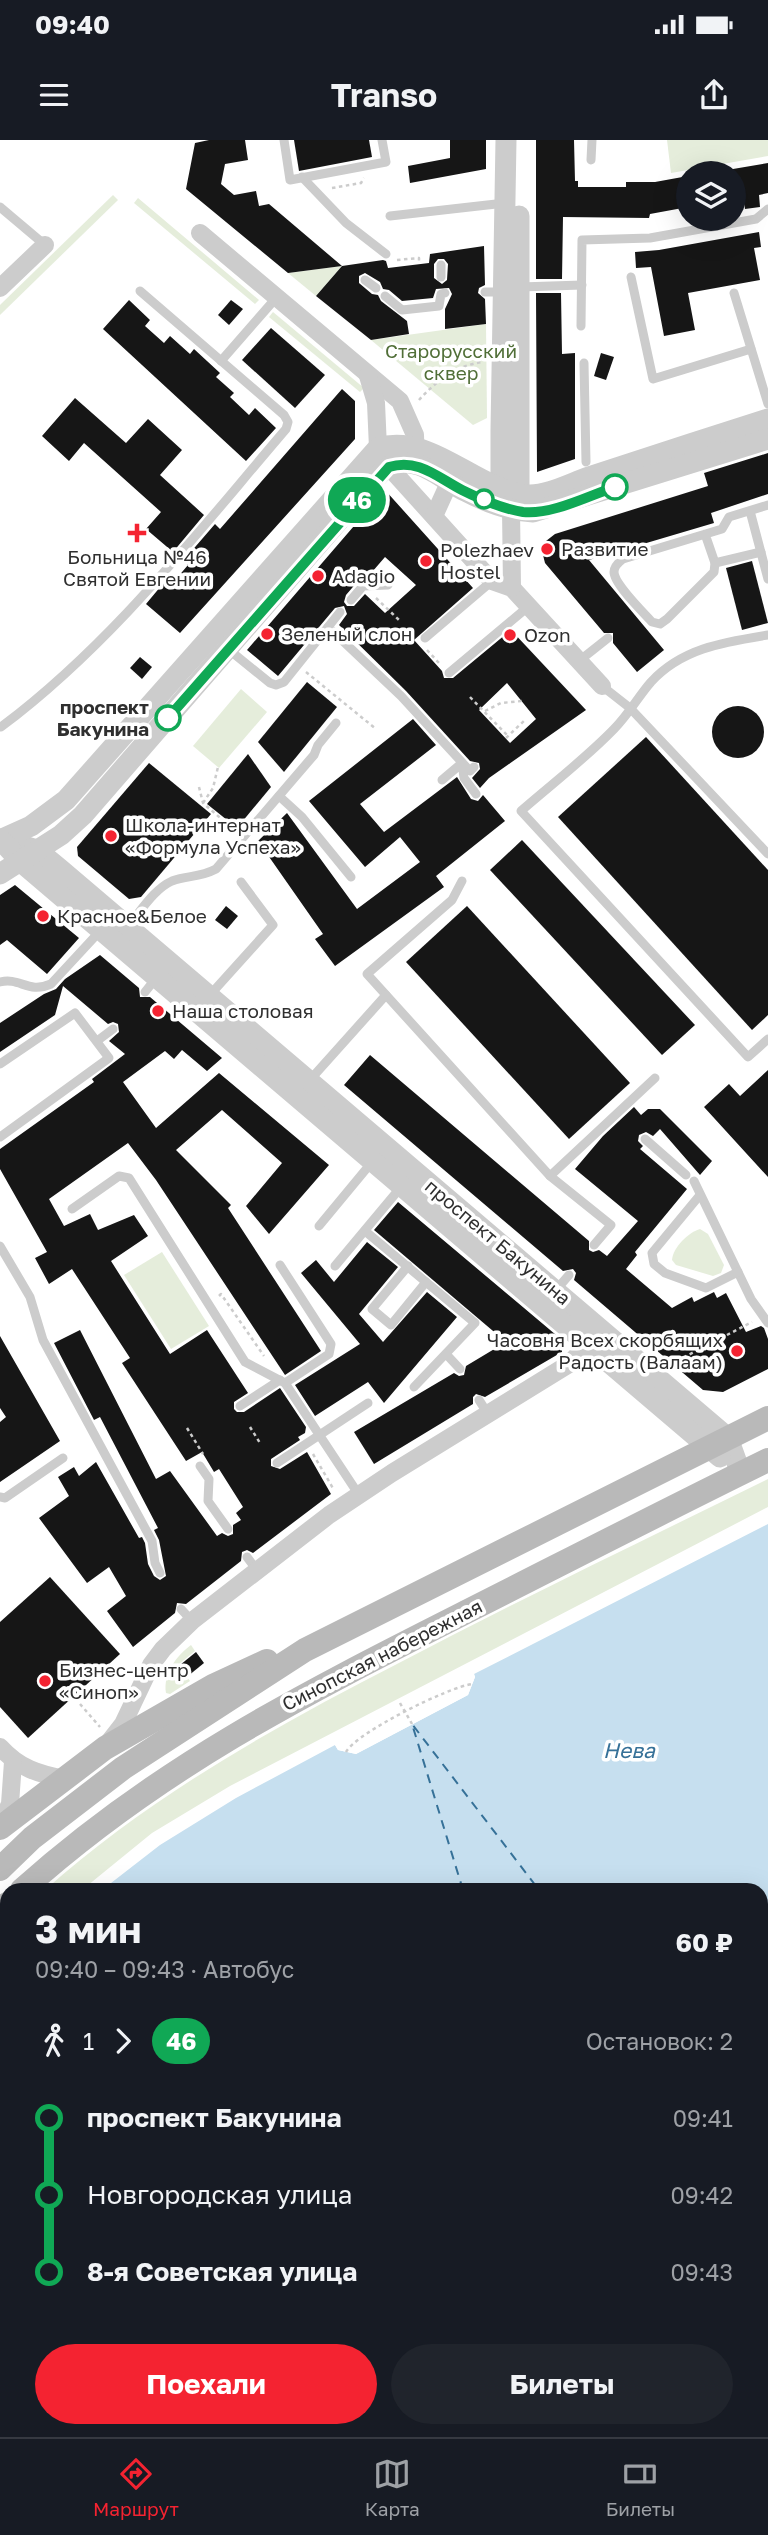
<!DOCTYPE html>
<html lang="ru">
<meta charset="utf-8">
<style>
body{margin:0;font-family:"Golos Text",sans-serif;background:#20242c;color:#f1f3f6;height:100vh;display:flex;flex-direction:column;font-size:26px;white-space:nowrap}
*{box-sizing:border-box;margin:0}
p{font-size:23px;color:#9ea1a6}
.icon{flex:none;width:38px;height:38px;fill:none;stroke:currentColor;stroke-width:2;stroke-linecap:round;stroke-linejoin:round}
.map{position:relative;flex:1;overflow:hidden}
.sheet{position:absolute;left:0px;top:1743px;width:768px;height:555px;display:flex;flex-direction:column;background:#171b24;border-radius:21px 21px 0 0;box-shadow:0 7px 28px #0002}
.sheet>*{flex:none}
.badge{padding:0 14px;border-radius:23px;font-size:24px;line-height:46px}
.fabs{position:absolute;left:676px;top:21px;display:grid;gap:14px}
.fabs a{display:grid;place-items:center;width:70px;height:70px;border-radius:50%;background:#171b24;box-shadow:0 7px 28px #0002;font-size:35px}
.map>.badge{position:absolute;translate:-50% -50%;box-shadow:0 0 0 4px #fff}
.legs{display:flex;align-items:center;gap:10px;height:77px;padding:0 35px;font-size:23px}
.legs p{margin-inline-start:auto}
.headline{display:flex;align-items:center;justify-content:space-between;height:119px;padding:0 35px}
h1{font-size:38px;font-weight:700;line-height:52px}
.button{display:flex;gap:14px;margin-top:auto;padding:14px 35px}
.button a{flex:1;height:80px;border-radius:42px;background:#f42331;color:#fff;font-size:28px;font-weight:700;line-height:80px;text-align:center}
.button a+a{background:#20242c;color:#f1f3f6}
ul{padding:0 35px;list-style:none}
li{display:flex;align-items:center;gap:24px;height:77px;font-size:26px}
li i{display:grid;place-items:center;width:10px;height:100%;margin:0 9px;background:currentColor}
li i::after{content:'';width:18px;height:18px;margin:-9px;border:5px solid;border-radius:50%;background:#171b24}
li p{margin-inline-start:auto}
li:first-child i{background:linear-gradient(#0000 50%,currentColor 0)}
li:last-child i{background:linear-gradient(currentColor 50%,#0000 0)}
.status{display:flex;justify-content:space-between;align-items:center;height:49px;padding:0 35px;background:#171b24;direction:ltr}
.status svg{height:19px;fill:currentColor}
header{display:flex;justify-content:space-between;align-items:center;height:91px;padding:0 35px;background:#171b24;font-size:32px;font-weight:700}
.tab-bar{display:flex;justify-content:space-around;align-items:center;height:98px;border-top:2px solid #363941;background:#171b24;font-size:19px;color:#9ea1a6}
.tab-bar a{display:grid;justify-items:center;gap:4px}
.tab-bar .on{color:#f42331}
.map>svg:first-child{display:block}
.green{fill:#e5eddb}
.water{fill:#c6dfef}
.pier{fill:#fff}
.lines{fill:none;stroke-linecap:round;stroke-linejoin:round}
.ferry{stroke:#367198;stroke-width:2;stroke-dasharray:9 7;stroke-linecap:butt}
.building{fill:#161616;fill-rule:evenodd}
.path{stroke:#ccc;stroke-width:2.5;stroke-dasharray:3.5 3.5;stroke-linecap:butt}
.service{stroke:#ccc;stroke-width:9}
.minor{stroke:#ccc;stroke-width:18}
.tertiary{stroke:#ccc;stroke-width:21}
.secondary{stroke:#b9b9b9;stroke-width:24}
.line-1-casing{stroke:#fff;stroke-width:16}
.line-1{stroke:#10a855;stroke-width:10}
.stop-1-dot{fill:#fff;stroke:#10a855;stroke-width:3.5}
.poi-dot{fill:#f42331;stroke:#fff;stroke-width:2.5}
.labels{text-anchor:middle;stroke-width:7;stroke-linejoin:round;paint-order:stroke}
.park-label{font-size:19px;fill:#516f38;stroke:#fff}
.poi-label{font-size:19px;fill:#2f2f2f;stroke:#fff;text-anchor:start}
.stop-label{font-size:19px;font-weight:bold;fill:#2f2f2f;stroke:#fff;text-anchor:end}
.street-label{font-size:19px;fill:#2f2f2f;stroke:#fff}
.water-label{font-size:21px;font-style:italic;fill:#367198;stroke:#fff}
</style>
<div class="status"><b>09:40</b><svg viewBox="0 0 49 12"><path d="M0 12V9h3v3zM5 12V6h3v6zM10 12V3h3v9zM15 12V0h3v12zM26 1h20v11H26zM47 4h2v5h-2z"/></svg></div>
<header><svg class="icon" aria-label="menu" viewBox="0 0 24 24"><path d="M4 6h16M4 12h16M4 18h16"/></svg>Transo<svg class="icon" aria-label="share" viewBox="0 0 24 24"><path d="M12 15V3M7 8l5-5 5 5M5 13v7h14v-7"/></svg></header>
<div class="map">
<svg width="768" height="2297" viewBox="0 0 768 2297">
<rect width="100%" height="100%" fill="#fff"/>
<g class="green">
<path d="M667,0H768V16L671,33Z"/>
<path d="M113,55L118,60L0,175V165Z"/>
<path d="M138,58L259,160L255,164L134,63Z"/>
<path d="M342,126L316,156L288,133Z"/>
<path d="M273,172L364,248L360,252L269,177Z"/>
<path d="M486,184L487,278L473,285L371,200Z"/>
<path d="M241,549L267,572L219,628L193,606Z"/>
<path d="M700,1089L708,1094L724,1125L721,1133L713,1136L676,1125L672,1120C673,1107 689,1092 700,1089Z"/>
<path d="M162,1112L209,1186L171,1209L124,1135Z"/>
<path d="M768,1339V1367L230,1646L152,1693L82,1750H45C151,1656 272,1588 397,1524C519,1460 644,1400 768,1339Z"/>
<path d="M191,1505L195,1511L178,1525L190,1541L170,1554L166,1553C163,1534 176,1516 191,1505Z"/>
</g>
<path class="water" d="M768,1384V2297H0V1862L7,1852V2291H761V1750H102L160,1705L236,1658L335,1605L338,1610L356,1614L468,1555L475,1537L474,1534Z"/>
<path class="pier" d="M474,1534L475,1537L468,1555L356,1614L338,1610L335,1605L338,1604L340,1607L356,1610L465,1552L471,1535Z"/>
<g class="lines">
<g class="ferry">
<path d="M463,1750L412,1584L539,1750"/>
<path d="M761,1994L768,1995"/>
<path d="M419,2297L424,2291"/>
</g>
</g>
<g class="building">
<path d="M209,0H245L248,20L225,24L221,44L234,55L256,51L259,66L269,64L342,126L288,133L186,49L195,3Z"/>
<path d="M294,0H369L372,17L299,31Z"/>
<path d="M450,0H486V29L410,43L408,26L450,18Z"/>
<path d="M536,0H574L575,41H578V47H626V42H655L688,36V67L650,74L649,78L563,77L562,139H536Z"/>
<path d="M768,23V53L759,55L760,67L745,69L743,57L733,59V29Z"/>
<path d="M759,92L761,107L754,108L760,140L688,153L695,190L664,196L651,127L636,128L635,112L659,110Z"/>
<path d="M484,106L485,145L479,148L478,153L485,159L486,184L445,189V169L452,154L449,148L436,149L433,158L402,161L389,150L383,149L380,142L365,133L359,136V143L372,154L378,155L381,161L407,181L409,194L371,200L316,156L342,126L383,120L386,121L388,128L429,123L430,114ZM438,119H444L448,124L447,140L442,144L434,138V124Z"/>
<path d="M536,153H561L562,214L575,213V319L537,332Z"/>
<path d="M129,160L150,180L145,186L164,203L170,196L190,214L194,209L220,233L216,237L234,253L230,257L249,275L255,268L276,288L246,321L103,189Z"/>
<path d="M231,160L243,169L229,185L218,175Z"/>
<path d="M271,188L325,235L295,268L242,220Z"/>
<path d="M601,213L614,217L606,240L594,236Z"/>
<path d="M342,249L355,261V299L180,493L146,464L166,440L171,445L188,425L183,421L215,384L220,389Z"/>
<path d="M75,258L126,303L148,279L182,310L160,335L204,375L173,412L146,389L161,372L84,303L69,321L42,296Z"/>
<path d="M768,313V354L711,373L714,383L589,420L664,510L637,532L613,503V493H604L545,423L542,411L546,401L555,394L708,346L704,333Z"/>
<path d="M385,350L473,448L414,500L442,531L444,538H453L511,490L586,570L489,638L480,648L472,638L480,629L479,623L470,621L406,551L339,485L347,474L344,466L335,468L278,536L247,510ZM385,417L416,445L385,473L365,454L354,466H347L344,462L346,455L358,441L366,439ZM507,543L536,579L510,603L479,570Z"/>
<path d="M752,421L768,483L742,490L726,428Z"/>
<path d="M140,517L152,527L142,539L130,528Z"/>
<path d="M307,542L337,567L284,632L258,602Z"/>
<circle cx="738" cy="592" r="26"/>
<path d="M413,579L436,605L360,664L384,692L457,637L471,659L478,661L483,655L505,681L436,736L444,747L335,826L315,799L323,794L258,701L287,673L357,769L420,722L400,697L365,727L309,661Z"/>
<path d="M646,597L768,730V875L752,890L558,677Z"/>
<path d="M248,614L271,647L237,688L207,664Z"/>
<path d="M149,623L211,674L141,757L129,759L78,716L77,707Z"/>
<path d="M522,700L695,885L662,915L490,730Z"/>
<path d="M15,745L79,798L47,834L7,800L0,805V755Z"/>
<path d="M226,766L238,776L227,789L215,780Z"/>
<path d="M467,766L630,943L569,999L406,822Z"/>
<path d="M100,815L139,848L140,857H150L222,918L207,931L182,910L174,919L165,911L123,942L156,988L219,933L329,1025L269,1094L246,1066L282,1023L222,970L176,1010L231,1065L228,1068L321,1211L285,1235L156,1040L128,1003L49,1059L64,1086L90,1074L98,1090L134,1075L148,1096L111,1121L170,1214L207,1190L248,1253L234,1262V1269L237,1272H244L280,1248L306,1287L305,1293L298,1297L300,1300L271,1319V1326L280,1329L307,1312L331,1354L253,1413L247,1410L242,1412L241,1421L186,1464L177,1463L175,1473L133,1507L107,1471L126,1456L109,1427L87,1443L39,1378L69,1356L58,1337L74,1327L79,1336L96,1322L139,1398L142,1397L145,1403L148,1424L154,1436L160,1440L166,1436L159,1400L154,1390L158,1388L100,1277L94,1280L54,1203L80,1190L156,1339L170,1331L217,1396L222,1393L228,1396L233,1394V1385L241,1380L236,1373L243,1367L219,1329L214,1332L202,1312L186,1321L122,1223L130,1218L72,1129L49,1144L35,1118L47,1112L0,1029V1009L94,942L92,939L125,914L109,901L119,892L118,884L113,882L108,884L63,846L55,875L0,912V883L44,854L56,849L65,839Z"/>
<path d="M370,915L589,1101V1110L593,1112L599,1110L607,1116L638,1081L575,1029L603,996L634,967L641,975L648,969H660L712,1021L700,1035L660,989L653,996L646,992L639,995L638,1001L643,1006L640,1009L687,1049L635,1112L637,1115L626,1129L672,1168L692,1157L694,1162L714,1152L717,1158L726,1153L746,1192L761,1186L764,1188L768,1199V1229L723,1252L703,1250L574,1140L576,1133L573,1129L563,1131L344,945Z"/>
<path d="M768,930V1037L704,967L729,944L740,956Z"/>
<path d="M398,1062L562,1200V1212L485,1257L476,1254L473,1257V1264L374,1324L354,1292L454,1233L459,1236L464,1235L466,1226L506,1202L374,1090Z"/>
<path d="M367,1102L398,1127L359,1174L383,1202L427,1152L457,1177L384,1263L368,1242L315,1276L295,1245L360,1204L301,1133L316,1120L334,1142Z"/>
<path d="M0,1196L60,1301L0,1342V1282L6,1277L0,1268Z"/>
<path d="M50,1437L120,1514L28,1598L0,1567V1482Z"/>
<path d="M196,1512L204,1523L188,1536L180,1525Z"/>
</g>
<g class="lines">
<g class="path">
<path d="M332,48L361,43L364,38"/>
<path d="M397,120L419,118V124"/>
<path d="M419,260C436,241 457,225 483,222"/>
<path d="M376,458L399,480"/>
<path d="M427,510L439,523"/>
<path d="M306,532L376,589"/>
<path d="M470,557L508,596"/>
<path d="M485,571L501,563L522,561"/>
<path d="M506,598L526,579"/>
<path d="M199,647L203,663L233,689"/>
<path d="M203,663L213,648L218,627"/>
<path d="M219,1156L221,1154L264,1216"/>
<path d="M671,1224L752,1182"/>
<path d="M250,1287L260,1303"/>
<path d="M187,1288L203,1314"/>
<path d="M313,1314L334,1350"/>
<path d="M400,1563L412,1584"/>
<path d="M80,1564L100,1587"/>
<path d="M346,1612C357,1592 449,1547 472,1544"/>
</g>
<g class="service">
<path d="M284,0L290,40L386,22L382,0"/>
<path d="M591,20L592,0"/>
<path d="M302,37L346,83L386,114"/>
<path d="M0,67L45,105"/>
<path d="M390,76L505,63"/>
<path d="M441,125V137"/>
<path d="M631,137L653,239L751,209"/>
<path d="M365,140L376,148"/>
<path d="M520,147L582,145"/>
<path d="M485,152H502"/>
<path d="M734,153L768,264"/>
<path d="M385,156L402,170L439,166L441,154L445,153"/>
<path d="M581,186L582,100L650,98L756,79L768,69"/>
<path d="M221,221L276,158"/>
<path d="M584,223L586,322"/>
<path d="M750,371L768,439"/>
<path d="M705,394L715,423L714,432L667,479L660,484L652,482C643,472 614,444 614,432C614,426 619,422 623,419L722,389L729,377L768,365"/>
<path d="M715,423L761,412"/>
<path d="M351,460L363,446L388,445"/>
<path d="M328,487L401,556L470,631L474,627"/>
<path d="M768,495C725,502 682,508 651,542C638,557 628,575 614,589C586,618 552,644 521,671L748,917L768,899"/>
<path d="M425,498L492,441"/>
<path d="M228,509L270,543L276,545L284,542L340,472"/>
<path d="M579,521L608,498"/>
<path d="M449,533L529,466"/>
<path d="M602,546L630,568L768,714"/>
<path d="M1,587C113,503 196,394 286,289L288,282L284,275L140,151"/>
<path d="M442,640L462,623L464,638L476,654"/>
<path d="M279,656L302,677L351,737"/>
<path d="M462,741L452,760L367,834L550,1036L611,1085L594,1105"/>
<path d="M128,786C141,771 154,749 172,741C188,735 199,738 216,729L314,615L318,605L336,583"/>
<path d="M0,842C20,837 28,854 51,844L101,790"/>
<path d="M145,852L157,837"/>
<path d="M209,856L273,785L241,742"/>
<path d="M97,901L113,889"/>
<path d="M0,924L75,873L109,918L0,997"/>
<path d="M309,941L386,855"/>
<path d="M645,999L686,1035"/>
<path d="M550,1036L655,938"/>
<path d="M694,1041L751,1159L768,1183"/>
<path d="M700,1055L652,1113L654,1124L665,1133L706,1148L738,1132"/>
<path d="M72,1069L119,1036L129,1038L245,1222L285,1243L359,1355"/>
<path d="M319,1086L372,1022"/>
<path d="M365,1091L475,1183L414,1247"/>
<path d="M0,1106L30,1157L43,1200L152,1401L155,1423L160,1433"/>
<path d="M280,1125L331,1204L329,1214L285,1243"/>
<path d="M335,1126L401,1047"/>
<path d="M408,1126L372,1169L391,1185L426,1142"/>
<path d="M556,1150L569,1135"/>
<path d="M446,1214L460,1229"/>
<path d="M479,1260L488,1274"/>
<path d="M240,1266L280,1240"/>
<path d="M277,1323L368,1263"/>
<path d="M200,1326L209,1339L208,1361L228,1389"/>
<path d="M0,1357L5,1358L63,1318"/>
<path d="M247,1417L256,1429"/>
<path d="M181,1469L192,1481"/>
</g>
<g class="minor">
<path d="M200,93L400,261L415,295L416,321"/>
<path d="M0,148L45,105"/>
<path d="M368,236L376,263L378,308L389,327L492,441L512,448L602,546"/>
<path d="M511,369L512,448"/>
<path d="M434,376L454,332"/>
<path d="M109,1602L123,1584L151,1525L163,1509L192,1481L329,1375L392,1333L569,1224L596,1196"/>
<path d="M0,1607C19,1628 38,1634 65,1639"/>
<path d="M0,1685L10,1664L13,1622"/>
</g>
<g class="tertiary">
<path d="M506,0L501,290V348L506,357"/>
<path d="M514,364L519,353V76"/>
<path d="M1,699L37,710L60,729L728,1298L741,1334"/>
<path d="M0,700L31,686L66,660L378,308C431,292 476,351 528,355C547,356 571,343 589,337C649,317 708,298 768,279"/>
<path d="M1,700L20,721L720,1317"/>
<path d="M0,734L61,695L83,675L374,340C382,331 389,324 401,323C424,320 446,342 465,351C486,362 509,371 533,372L768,299"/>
</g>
<g class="secondary">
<path d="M0,1688L105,1608L213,1546L267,1521"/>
<path d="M0,1729L32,1698L123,1628L305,1510L768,1278"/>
<path d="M22,1750C160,1626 306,1553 470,1470C569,1420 668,1369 768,1320"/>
<path d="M0,1771L7,1764"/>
</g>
</g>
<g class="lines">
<defs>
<path id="line-1" d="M168,578L389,327C418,318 437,337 462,350C480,359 503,369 523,372C552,375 588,356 615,347"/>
</defs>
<use href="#line-1" class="line-1-casing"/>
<use href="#line-1" class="line-1"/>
</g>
<g class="stop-1-dot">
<circle cx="615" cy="347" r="12"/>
<circle cx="484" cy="359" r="9"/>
<circle cx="168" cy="578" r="12"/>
</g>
<g class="poi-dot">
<path d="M133.5 382.5h7v7h7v7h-7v7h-7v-7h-7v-7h7z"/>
<circle cx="547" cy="409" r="7"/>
<circle cx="426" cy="421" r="7"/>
<circle cx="318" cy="436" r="7"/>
<circle cx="267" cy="494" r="7"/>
<circle cx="510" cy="495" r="7"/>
<circle cx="111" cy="696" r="7"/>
<circle cx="43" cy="776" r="7"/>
<circle cx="158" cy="871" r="7"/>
<circle cx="737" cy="1211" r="7"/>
<circle cx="45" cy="1541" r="7"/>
</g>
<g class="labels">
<g class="park-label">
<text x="451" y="218">Старорусский<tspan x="451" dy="22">сквер</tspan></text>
</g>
<g class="poi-label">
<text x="561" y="416">Развитие</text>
<text x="440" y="417">Polezhaev<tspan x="440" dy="22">Hostel</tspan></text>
<text x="137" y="424" text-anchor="middle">Больница №46<tspan x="137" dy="22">Святой Евгении</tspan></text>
<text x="332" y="443">Adagio</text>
<text x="281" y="501">Зеленый слон</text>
<text x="524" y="502">Ozon</text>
<text x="125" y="692">Школа-интернат<tspan x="125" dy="22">«Формула Успеха»</tspan></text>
<text x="57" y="783">Красное&amp;Белое</text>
<text x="172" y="878">Наша столовая</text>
<text x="723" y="1207" text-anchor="end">Часовня Всех скорбящих<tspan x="723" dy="22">Радость (Валаам)</tspan></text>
<text x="59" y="1537">Бизнес-центр<tspan x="59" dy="22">«Синоп»</tspan></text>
</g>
<g class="stop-label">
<text x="149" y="574">проспект<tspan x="149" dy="22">Бакунина</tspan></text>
</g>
<g class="street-label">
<text transform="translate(498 1102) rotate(40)" y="7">проспект Бакунина</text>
<text transform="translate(382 1515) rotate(-27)" y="7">Синопская набережная</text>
</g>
<g class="water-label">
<text x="629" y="1618">Нева</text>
</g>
</g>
</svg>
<div class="fabs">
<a><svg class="icon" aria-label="layers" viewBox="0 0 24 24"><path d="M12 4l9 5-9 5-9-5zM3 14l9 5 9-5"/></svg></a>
</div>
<b class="badge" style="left:357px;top:360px;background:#10a855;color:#fff">46</b>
<section class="sheet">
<div class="headline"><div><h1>3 мин</h1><p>09:40 – 09:43 · Автобус</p></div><b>60 ₽</b></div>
<div class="legs"><svg class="icon" aria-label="walk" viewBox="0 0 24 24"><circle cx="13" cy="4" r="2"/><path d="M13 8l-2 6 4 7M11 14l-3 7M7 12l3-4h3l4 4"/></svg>1<svg class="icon" aria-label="forward" viewBox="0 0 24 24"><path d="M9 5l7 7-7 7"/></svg><b class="badge" style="background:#10a855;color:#fff">46</b><p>Остановок: 2</p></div>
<ul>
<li><i style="color:#10a855"></i><b>проспект Бакунина</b><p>09:41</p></li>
<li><i style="color:#10a855"></i><span>Новгородская улица</span><p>09:42</p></li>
<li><i style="color:#10a855"></i><b>8-я Советская улица</b><p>09:43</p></li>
</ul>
<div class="button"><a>Поехали</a><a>Билеты</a></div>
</section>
</div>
<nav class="tab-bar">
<a class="on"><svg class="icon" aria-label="directions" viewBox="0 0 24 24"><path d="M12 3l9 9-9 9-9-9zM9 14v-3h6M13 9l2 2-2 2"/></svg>Маршрут</a>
<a><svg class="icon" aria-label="map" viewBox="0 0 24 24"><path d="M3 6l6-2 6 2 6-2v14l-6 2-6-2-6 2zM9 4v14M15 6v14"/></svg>Карта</a>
<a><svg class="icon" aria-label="tickets" viewBox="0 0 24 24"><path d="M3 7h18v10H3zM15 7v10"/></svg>Билеты</a>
</nav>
